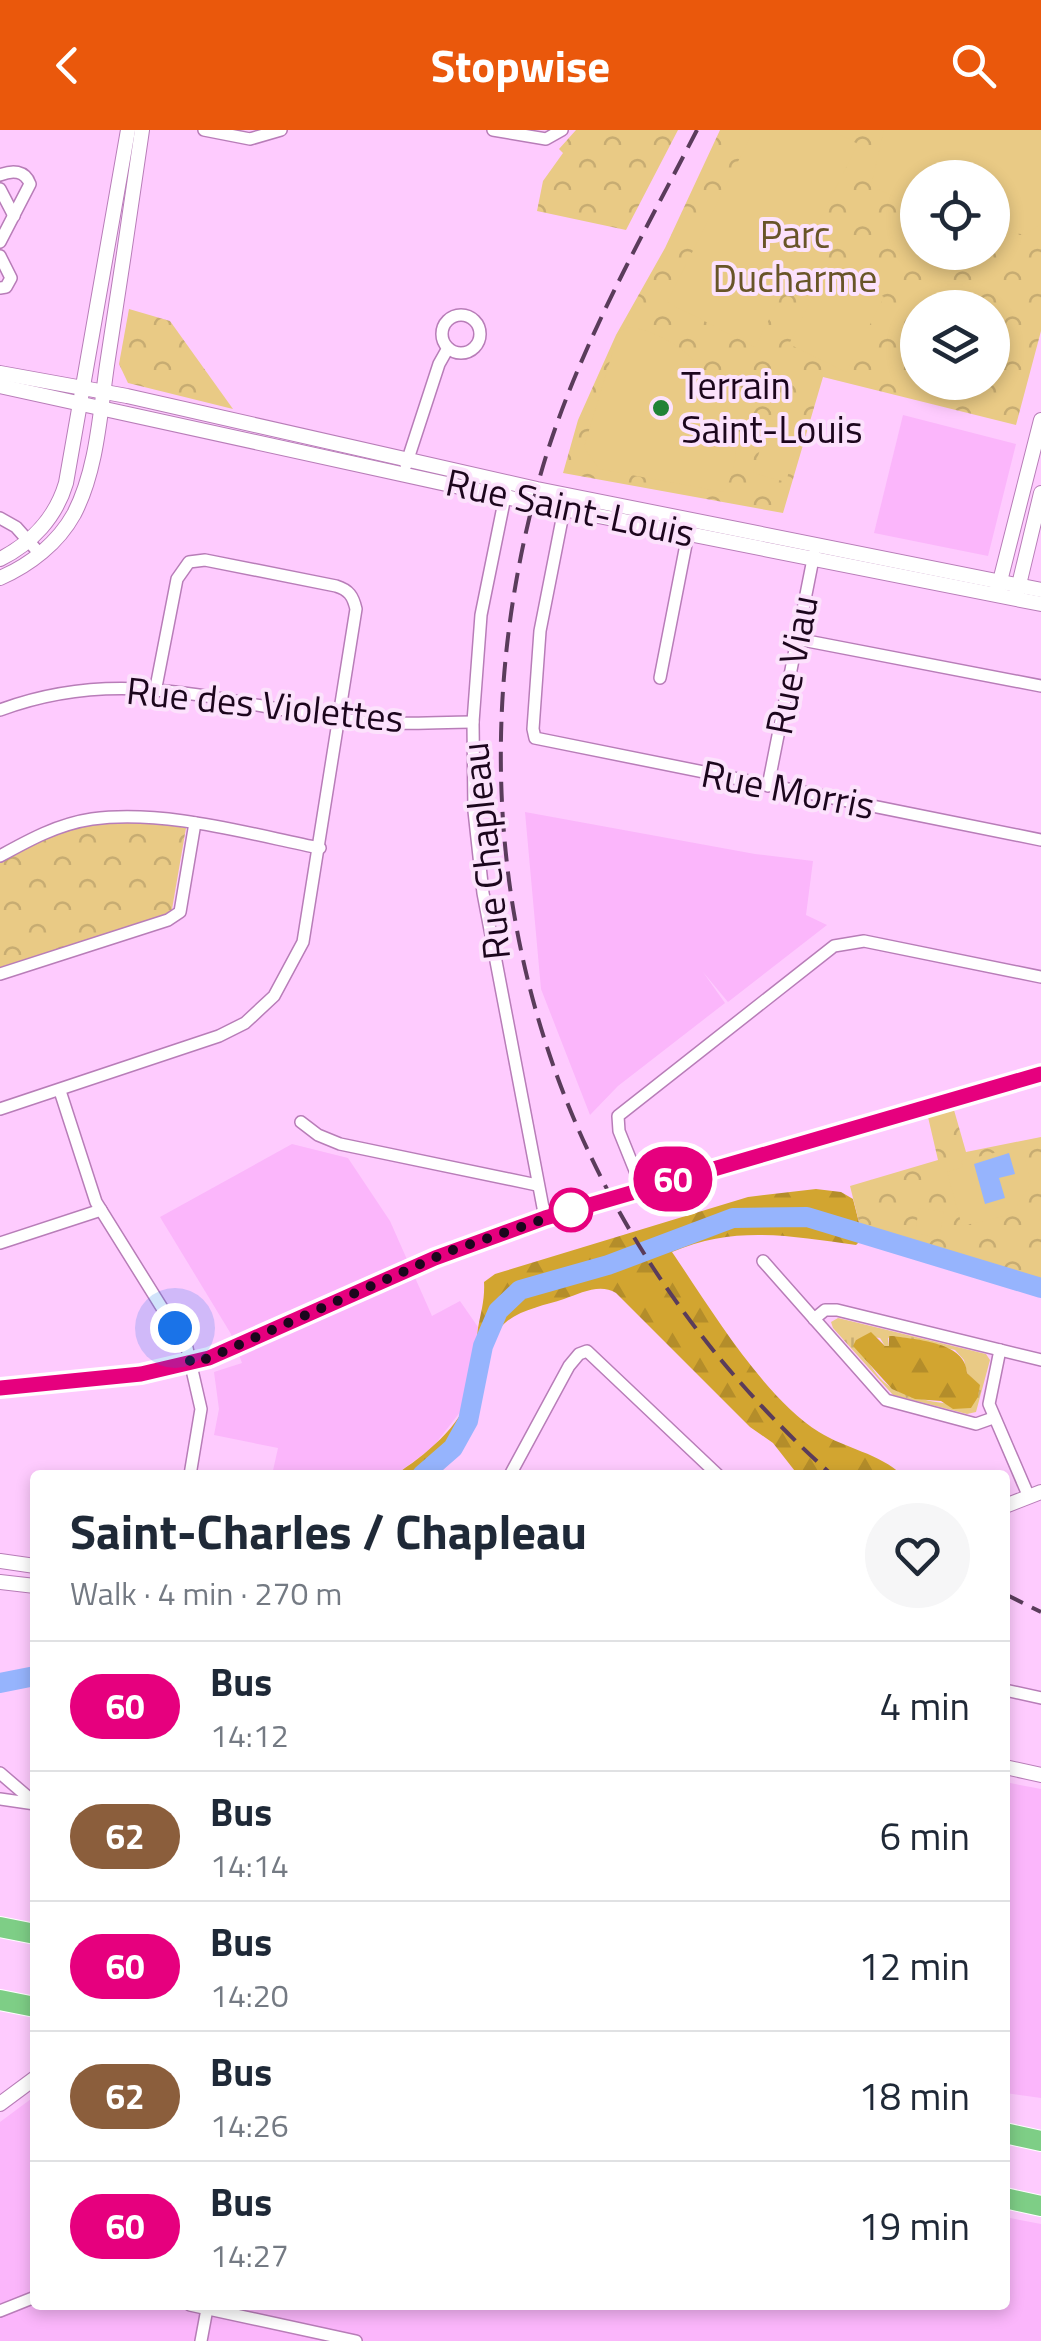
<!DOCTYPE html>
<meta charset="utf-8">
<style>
body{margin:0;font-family:"Titillium Web",sans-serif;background:#f6f6f7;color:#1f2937;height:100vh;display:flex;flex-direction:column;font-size:38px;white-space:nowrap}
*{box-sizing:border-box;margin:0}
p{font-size:32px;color:#747a83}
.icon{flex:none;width:55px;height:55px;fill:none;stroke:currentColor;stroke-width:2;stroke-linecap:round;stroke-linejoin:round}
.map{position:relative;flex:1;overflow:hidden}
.side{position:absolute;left:30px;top:1340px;width:980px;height:840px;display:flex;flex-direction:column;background:#fff;border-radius:10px;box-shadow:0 5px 15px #0003}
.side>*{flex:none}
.badge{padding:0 20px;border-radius:32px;font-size:35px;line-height:65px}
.fabs{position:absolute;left:900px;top:30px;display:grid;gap:20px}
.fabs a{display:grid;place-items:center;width:110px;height:110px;border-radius:50%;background:#fff;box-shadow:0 5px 15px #0003;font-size:50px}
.you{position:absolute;width:50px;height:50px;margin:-25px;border:8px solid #fff;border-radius:50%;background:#1a73e8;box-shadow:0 0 0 15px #1a73e833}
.map>.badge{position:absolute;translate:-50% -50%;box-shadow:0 0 0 5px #fff}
.round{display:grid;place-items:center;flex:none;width:105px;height:105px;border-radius:52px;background:#f6f6f7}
.overview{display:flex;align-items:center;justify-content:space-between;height:170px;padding:0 40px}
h1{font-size:48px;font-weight:700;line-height:75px}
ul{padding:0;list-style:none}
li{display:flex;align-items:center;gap:30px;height:130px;padding:0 40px;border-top:2px solid #e0e1e3}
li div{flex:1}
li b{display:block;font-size:38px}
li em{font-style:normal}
li .badge{min-width:110px;font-weight:700;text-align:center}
header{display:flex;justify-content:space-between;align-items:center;height:130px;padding:0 40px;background:#ea580c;color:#fff;font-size:45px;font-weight:700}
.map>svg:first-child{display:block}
.built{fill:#fbb6fb}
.grass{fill:url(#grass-tufts);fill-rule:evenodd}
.forest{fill:url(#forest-firs)}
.park{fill:url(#park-crowns);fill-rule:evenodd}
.pitch{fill:#e9ca85}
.water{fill:#96b4fd}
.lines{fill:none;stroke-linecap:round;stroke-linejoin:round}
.river{stroke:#96b4fd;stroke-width:20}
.minor-casing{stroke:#b87db8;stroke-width:14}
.tertiary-casing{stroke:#b87db8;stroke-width:16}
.motorway-casing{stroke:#fff;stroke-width:22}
.minor{stroke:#fff;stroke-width:11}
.tertiary{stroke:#fff;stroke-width:14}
.motorway{stroke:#7ece86;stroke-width:20}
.rail{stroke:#5a3c5b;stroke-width:4;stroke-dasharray:20 10;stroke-linecap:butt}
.line-casing{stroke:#fff;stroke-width:22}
.line{stroke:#e6007e;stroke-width:15}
.walk{stroke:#1c061d;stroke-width:10;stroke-dasharray:0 18}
.poi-dot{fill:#218235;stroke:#fce2fc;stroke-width:4}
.stop-dot{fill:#fff;stroke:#e6007e;stroke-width:5}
.labels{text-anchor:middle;stroke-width:8;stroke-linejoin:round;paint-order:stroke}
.park-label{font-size:38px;fill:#685528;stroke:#fce2fc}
.poi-label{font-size:38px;fill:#1c061d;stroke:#fce2fc;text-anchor:start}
.street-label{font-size:38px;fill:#1c061d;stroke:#fce2fc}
</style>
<header><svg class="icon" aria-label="back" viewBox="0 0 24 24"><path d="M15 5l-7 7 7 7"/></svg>Stopwise<svg class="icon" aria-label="search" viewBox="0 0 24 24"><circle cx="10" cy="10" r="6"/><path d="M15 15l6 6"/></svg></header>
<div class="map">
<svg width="1041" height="2211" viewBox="0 0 1041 2211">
<defs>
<pattern id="grass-tufts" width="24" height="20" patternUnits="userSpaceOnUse" patternTransform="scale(2.5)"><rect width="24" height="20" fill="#e9ca85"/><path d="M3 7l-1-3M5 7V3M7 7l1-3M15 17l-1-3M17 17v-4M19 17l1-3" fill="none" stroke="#c7ac72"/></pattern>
<pattern id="forest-firs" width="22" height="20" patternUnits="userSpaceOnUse" patternTransform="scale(2.5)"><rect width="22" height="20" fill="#d2a530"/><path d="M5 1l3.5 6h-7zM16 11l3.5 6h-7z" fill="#b48d2a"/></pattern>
<pattern id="park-crowns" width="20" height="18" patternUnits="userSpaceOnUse" patternTransform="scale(2.5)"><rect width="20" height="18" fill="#e9ca85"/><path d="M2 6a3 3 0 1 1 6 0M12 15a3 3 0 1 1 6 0" fill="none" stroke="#c7ac72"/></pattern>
</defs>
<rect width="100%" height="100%" fill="#fecbfe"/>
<g class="built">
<path d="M903,285L1016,314L988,426L874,403Z"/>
<path d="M525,682L755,724L813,731L806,785L827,795L728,872L703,842L725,873L618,956L590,985L541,859Z"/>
<path d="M292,1014L348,1028L390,1091L432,1186L460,1171L478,1197L472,1259L464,1277L433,1317L395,1345H272L278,1318L214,1305L219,1279L214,1242L242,1233L231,1204L160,1087Z"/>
<path d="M1005,1652L1041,1659V1968L1005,1963Z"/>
<path d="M35,1966V2175H1005V2087L1041,2094V2211H0V1992Z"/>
</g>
<path class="grass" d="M838,1188L986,1224L990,1230L976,1282L967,1284L893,1265L833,1198L831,1192ZM866,1206L880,1208L885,1216H889L888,1208L893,1206L955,1220L964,1230L967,1243L979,1255C979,1259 979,1267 975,1270C960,1281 903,1267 889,1256C874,1246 865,1225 856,1210Z"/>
<g class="forest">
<path d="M816,1059L841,1062L853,1069L863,1108L856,1115C790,1106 735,1095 672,1122C709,1176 763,1267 819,1302C846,1319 879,1323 902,1345H798L773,1313L750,1297L616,1163C600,1153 581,1163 564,1169C543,1176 516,1180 501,1197C484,1215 486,1248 480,1271C474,1298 457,1326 438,1345H395C425,1325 461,1297 472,1260C477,1240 475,1218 478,1198C481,1182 485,1169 484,1152L495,1144L748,1067Z"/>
<path d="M871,1202L885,1216H889V1206H893C917,1210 966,1212 967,1243L980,1255L978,1267L971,1278L953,1279L941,1271L915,1269L892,1259L853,1216L856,1210Z"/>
</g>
<g class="park">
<path d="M576,0H678L626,100L537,81L543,51L563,23L559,19Z"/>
<path d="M720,0H1041V201L1016,295L823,247L783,383L563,343L578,290L616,205L665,118ZM918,48H992V122H918ZM918,178H992V252H918Z"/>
<path d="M129,179L170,191L233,279L128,253L119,234Z"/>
<path d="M117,687L186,698L171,785L0,841V726L44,702Z"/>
<path d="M954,980L966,1022L1041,1007V1163L863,1108L850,1056L938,1030L928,987Z"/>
</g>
<g class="pitch">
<path d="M754,0H831L858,14L755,217L667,172Z"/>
<path d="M884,0H1041V94L1025,105L993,98L992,48H918L917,77L871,56Z"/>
<path d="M828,138L884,167L846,242L789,214Z"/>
<path d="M628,197C698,205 765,298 723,362L599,339L584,317L619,201Z"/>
<path d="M769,289L801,298L786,352L753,343Z"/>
<path d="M1022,1016L1031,1052L1012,1084L962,1096L947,1042L963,1037L961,1031Z"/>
<path d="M919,1078L944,1082L939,1108L915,1103Z"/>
</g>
<path class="water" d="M1009,1023L1015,1044L999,1048L1005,1068L985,1074L974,1034Z"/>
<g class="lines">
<g class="river">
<path d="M422,1345L453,1318L468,1291L483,1216L498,1181L520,1160L608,1135L733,1088L807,1087L1041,1158"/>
<path d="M0,1553L35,1546"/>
</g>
<defs>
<g id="minor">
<path d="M204,0L250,9L281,0"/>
<path d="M493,0L546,9L562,0"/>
<path d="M0,45C12,40 25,40 30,54L0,112"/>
<path d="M0,59L14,86"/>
<path d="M0,126L11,148L6,157L0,158"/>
<circle cx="461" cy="204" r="19"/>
<path d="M406,335L439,234L448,218"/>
<path d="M506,362L481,485L473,592L474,681L483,763L545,1088"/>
<path d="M565,374L540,501L533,599L535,608L1041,710"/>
<path d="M0,388L16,397L40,424"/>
<path d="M797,509L1041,556"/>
<path d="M660,548L689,399"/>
<path d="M0,580C131,531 235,579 365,592C400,595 437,592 473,592"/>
<path d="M768,656L814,424"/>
<path d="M0,726C29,710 58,694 92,689C164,679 249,704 320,718"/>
<path d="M0,844L168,790L180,782L195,693"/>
<path d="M60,961L96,1072L187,1218L201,1279L190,1345"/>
<path d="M0,979L219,906L245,893L274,866L303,812L356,479C353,466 349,460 336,456L205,430L189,432L177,449L156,557"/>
<path d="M301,992L318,1005L340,1014L537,1055"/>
<path d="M642,1058L619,1001L618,986L834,816L864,811L1041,847"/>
<path d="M0,1113L101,1080"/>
<path d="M763,1131L886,1270L976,1294L993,1288"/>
<path d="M814,1189L825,1180H837L1041,1230"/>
<path d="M1000,1220L989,1274L1029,1367"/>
<path d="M510,1345L569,1236L579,1224L587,1221L718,1345"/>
<path d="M1005,1560L1041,1568"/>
<path d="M0,1643L35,1673"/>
<path d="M0,1669L35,1674"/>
<path d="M190,2175L356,2211"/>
<path d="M0,2181L35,2167"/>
<path d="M201,2211L207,2179"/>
</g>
<g id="tertiary">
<path d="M0,243L127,266L537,359L1041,460"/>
<path d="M0,256L533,373L1041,474"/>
<path d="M0,429C32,413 56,387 66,353L128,0"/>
<path d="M0,448C30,435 58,413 74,384C97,340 100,283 107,235C119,157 131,78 142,0"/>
<path d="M998,459L1041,290"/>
<path d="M1017,463L1041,363"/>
<path d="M0,1258L154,1243L209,1228L435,1127L545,1088L1041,944"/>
<path d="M1005,1376L1041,1362"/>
<path d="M0,1431L35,1436"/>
<path d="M0,1452L35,1456"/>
<path d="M1005,1637L1041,1645"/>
<path d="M0,1974L35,1948"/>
</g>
<g id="motorway">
<path d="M0,1797L35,1804"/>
<path d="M0,1870L35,1877"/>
<path d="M1005,2003L1041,2011"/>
<path d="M1005,2068L1041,2076"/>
</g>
</defs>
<use href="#minor" class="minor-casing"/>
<use href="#tertiary" class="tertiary-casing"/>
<use href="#motorway" class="motorway-casing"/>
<use href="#minor" class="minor"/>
<use href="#tertiary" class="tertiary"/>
<use href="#motorway" class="motorway"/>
<g class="rail">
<path d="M697,0C639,113 573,227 539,350C436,724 544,1087 832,1345"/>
<path d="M1005,1464L1041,1482"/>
</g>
</g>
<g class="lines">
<defs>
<path id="line" d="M0,1258L141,1244L209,1228L435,1128L545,1088L1041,944"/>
</defs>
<use href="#line" class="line-casing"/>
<use href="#line" class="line"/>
<path class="walk" d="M175,1198L191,1233L209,1228L450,1121L571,1080"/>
</g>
<circle class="poi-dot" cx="661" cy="278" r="10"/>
<circle class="stop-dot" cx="571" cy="1080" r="20"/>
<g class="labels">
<g class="park-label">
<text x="795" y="118">Parc<tspan x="795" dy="44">Ducharme</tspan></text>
</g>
<g class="poi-label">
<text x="681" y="269">Terrain<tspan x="681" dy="44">Saint-Louis</tspan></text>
</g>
<g class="street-label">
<text transform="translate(570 378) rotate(12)" y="13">Rue Saint-Louis</text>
<text transform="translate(792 535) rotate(-79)" y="13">Rue Viau</text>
<text transform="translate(265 575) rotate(6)" y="13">Rue des Violettes</text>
<text transform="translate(788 660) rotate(11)" y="13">Rue Morris</text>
<text transform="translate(486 721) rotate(-96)" y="13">Rue Chapleau</text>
</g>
</g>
</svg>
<div class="fabs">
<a><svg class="icon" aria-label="locate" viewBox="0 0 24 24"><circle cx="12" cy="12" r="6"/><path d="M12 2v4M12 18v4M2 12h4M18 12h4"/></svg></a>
<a><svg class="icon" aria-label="layers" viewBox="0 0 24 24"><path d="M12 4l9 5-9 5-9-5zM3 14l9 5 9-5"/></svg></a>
</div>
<div class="you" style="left:175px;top:1198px"></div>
<b class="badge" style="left:673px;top:1049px;background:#e6007e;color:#fff">60</b>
<section class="side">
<div class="overview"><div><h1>Saint-Charles / Chapleau</h1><p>Walk · 4 min · 270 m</p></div><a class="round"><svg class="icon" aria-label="heart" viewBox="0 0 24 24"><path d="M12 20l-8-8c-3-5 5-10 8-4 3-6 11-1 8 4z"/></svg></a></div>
<ul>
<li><span class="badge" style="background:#e6007e;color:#fff">60</span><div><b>Bus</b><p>14:12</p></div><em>4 min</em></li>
<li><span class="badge" style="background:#8b5e3c;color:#fff">62</span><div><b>Bus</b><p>14:14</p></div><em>6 min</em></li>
<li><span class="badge" style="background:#e6007e;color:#fff">60</span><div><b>Bus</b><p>14:20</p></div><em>12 min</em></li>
<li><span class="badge" style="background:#8b5e3c;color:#fff">62</span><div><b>Bus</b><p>14:26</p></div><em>18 min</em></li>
<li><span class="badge" style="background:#e6007e;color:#fff">60</span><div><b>Bus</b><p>14:27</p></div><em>19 min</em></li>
</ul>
</section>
</div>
